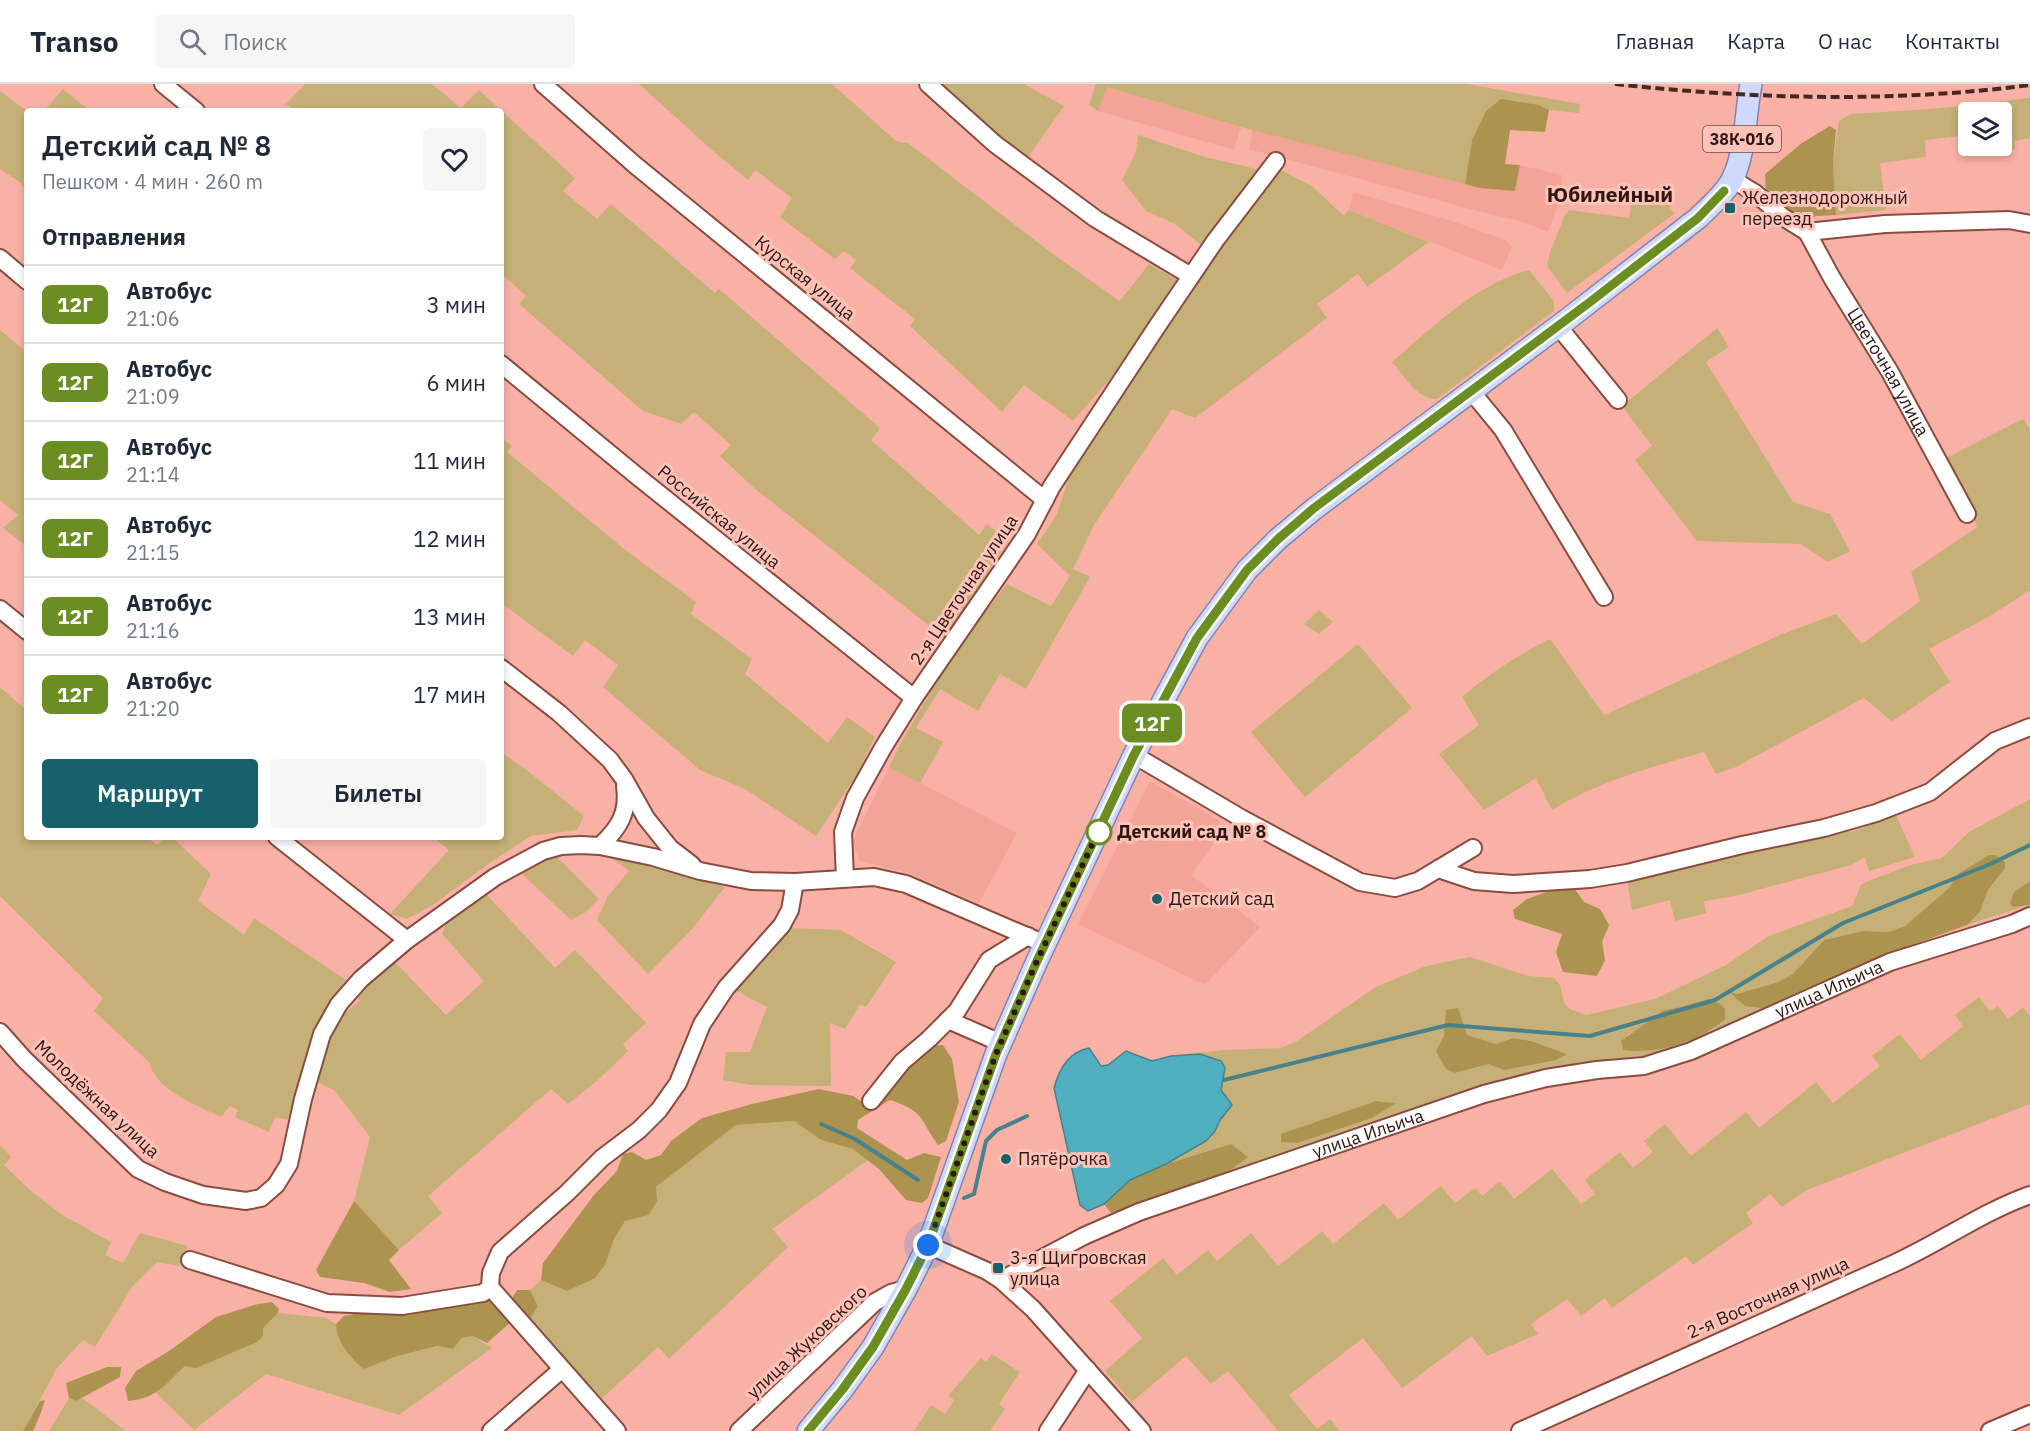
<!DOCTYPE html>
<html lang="ru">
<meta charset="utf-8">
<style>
body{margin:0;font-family:"IBM Plex Sans",sans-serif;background:#f6f6f7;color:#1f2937;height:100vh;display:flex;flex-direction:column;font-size:22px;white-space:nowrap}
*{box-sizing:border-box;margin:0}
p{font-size:20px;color:#747a83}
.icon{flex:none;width:33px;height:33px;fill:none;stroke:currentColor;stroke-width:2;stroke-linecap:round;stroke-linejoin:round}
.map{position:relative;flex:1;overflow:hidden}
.drawer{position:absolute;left:24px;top:24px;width:480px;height:732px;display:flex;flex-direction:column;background:#fff;border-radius:6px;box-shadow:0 3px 9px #0003}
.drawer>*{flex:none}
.badge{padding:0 12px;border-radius:9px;font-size:21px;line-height:39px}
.tools{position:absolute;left:1958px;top:18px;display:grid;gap:12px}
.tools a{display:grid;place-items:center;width:54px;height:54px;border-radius:6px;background:#fff;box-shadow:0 3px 9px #0003;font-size:30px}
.you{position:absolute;width:30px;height:30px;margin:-15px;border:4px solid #fff;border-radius:50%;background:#1a73e8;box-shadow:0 0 0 9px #1a73e833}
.map>.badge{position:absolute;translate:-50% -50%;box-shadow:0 0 0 3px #fff}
h2{padding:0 18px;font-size:22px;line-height:54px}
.round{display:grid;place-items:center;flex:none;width:63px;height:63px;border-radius:6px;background:#f6f6f7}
.summary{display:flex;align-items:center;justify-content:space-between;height:102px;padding:0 18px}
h1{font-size:28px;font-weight:600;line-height:45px}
.action{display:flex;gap:12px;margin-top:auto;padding:12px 18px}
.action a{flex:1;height:69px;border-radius:6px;background:#15626d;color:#fff;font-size:24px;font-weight:600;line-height:69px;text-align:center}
.action a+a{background:#f6f6f7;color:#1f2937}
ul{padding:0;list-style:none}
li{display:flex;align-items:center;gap:18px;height:78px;padding:0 18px;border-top:2px solid #e0e1e3}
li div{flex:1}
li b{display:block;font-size:22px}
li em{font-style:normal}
li .badge{min-width:66px;font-weight:700;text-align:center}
header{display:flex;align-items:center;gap:36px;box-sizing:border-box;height:84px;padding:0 30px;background:#fff;border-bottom:2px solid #e0e1e3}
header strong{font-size:28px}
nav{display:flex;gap:33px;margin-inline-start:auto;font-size:21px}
.search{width:420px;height:54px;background:#f6f6f7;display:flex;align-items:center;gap:15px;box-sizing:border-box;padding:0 21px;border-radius:6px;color:#747a83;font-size:22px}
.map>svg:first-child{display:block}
.built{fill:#f3a496}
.green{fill:#c5b077;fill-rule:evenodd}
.forest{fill:#ac934f}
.water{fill:#51b0c0;stroke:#47828c;stroke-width:1.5}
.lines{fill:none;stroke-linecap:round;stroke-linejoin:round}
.stream{stroke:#47828c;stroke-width:4}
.minor-casing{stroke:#8a4b41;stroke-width:20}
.major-casing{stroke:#8184a9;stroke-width:24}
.minor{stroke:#fff;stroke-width:16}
.major{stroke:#ced9fd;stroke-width:21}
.rail{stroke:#462722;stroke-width:4;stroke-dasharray:9 4.5;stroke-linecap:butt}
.line-casing{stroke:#fff;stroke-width:14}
.line{stroke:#6b8e23;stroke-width:9}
.walk{stroke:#301612;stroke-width:6;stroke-dasharray:0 10.8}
.poi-dot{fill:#15626d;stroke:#fec3b8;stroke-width:2}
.stop-dot{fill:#fff;stroke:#6b8e23;stroke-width:3}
.labels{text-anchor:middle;stroke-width:6;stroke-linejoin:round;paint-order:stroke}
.shield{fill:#fec3b8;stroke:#6e4a44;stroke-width:1.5}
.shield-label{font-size:16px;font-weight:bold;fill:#301612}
.poi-label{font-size:18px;fill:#301612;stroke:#fec3b8;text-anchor:start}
.street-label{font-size:18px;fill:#301612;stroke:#fec3b8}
.stop-label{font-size:18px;font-weight:bold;fill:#301612;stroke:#fec3b8;text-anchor:start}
.quarter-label{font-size:21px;font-weight:bold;fill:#301612;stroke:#fec3b8}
</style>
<header>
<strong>Transo</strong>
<div class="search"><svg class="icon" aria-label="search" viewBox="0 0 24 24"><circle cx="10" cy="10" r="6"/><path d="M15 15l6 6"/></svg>Поиск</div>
<nav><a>Главная</a><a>Карта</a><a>О нас</a><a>Контакты</a></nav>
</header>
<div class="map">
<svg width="2030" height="1347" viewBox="0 0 2030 1347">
<rect width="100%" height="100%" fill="#fab1a5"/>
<g class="built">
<path d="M1106,3L1241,43L1234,66L1098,27Z"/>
<path d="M1253,45L1355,71L1515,107L1520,81L1562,91L1558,121L1548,148L1523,138L1474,126L1249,65Z"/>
<path d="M1353,108L1449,136L1506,156L1512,163L1502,186L1349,126Z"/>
<path d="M889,683L1017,749L979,819L909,789L859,777L853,757Z"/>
<path d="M1150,697L1219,736L1222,748L1191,791L1260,843L1205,901L1078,840Z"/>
</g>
<g class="green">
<path d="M305,0H432L461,24L479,6L575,94L563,107L597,135L611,120L715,209L719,205L880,344L871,356L979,451L987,440L1008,457L946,555L754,404L720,372L731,361L694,328L681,340L643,327L519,220L526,212L501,189V27H297L286,20Z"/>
<path d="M639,0H832L896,57L908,59L1057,173L1120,217L1149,180L1179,197L1111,294L1073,337L1024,301L1002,328L910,242L915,235L850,184L856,176L844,167L835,175L780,133L792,114L755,86L748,96L712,66Z"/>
<path d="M935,0H1024L1064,22L1028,73Z"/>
<path d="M1096,0H1467L1580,20L1579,29L1549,26L1539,21L1472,56L1465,100L1241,43L1107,3L1098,27L1089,21Z"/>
<path d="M63,5L90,27H44Z"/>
<path d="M0,7L27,27V109L21,99L0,85Z"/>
<path d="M2030,14V54L2014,57L2015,65L2000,67L2001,28H1968V51L1925,56L1926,73L1880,79L1886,126L1836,131L1833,80L1839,37L1851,30L1931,25Z"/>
<path d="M1138,51L1205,73L1260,86L1205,164L1175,140L1146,127L1122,96L1136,68Z"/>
<path d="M1277,84L1312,102L1344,132L1349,126L1429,158L1367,203L1358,190L1317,220L1327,234L1195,334L1172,325L1094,441L1073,485L1090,493L1026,605L1000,590L978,627L940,605L916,644L943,658L920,699L889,683C921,618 962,557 1007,500L1051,522L1070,492L1037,460L1057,430L1069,393L1097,345L1210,176Z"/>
<path d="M1633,111L1665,115L1674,130L1567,209L1547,182L1550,168L1565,131L1569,126L1629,134Z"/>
<path d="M1529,186L1554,217V227L1437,315C1417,315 1404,292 1392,278C1433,243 1476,200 1529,186Z"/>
<path d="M1717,244L1729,263L1706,278L1793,418L1830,430L1850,467L1828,478L1801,460L1697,457L1635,376L1652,362L1622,322Z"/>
<path d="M0,246L27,268V463L3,444L18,431L0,416Z"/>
<path d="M2023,335L2030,345V506L1990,532L1929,565L1950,598L1896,635L1891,637L1864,614L1736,683L1716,690L1704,668C1652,683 1599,697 1552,726L1536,694L1484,726L1439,670L1479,641L1462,613C1489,590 1519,570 1550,555L1604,631L1782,550L1836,530L1862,560L1920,517L1911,488L1977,443L1965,411L1946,374Z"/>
<path d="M501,354L512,362L507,368L624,465L696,518L691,530L752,575L745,590L828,659L847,633L875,653L856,692L816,752L745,705L700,686L603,603L618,581L585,556L573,572L501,519Z"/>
<path d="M1319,526L1333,538L1319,550L1304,540Z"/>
<path d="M1358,560L1412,624L1305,713L1251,648Z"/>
<path d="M0,603L27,627V753H146L157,761L167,753H172L211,790L198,817L244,851L254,834L349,898L319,941L301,986L293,1037L275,1033L269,1048L235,1033L238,1026L230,1022L221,1033C197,1021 156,1007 149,978L94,927L103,914L0,812Z"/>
<path d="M501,668L524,684L584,732L577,746L531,752L491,778L433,821L407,835L390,830L449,766L433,753H501Z"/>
<path d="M2030,715V797L2014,808V823L2025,822L1967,841L1980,828L1988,806L2005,784L1958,790L1949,804L1905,842L1889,848L1863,847L1824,856L1793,890L1778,898L1737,910L1731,909L1745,922L1796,912L1673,967L1633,978L1541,989L1222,1092L1231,1060L1166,1080L1206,1057L1215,1047L1220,1036L1232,1021L1221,1006L1224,996L1221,977L1200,970L1171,972L1224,966L1281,964L1297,957L1376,903L1426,882L1470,873L1528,892L1554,894L1560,901L1564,919L1570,925L1586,931L1655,915L1726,881L1769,852L1852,822L1861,801L1866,798L1910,781L1942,774L1969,748ZM1681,923L1717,944L1692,956L1649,966L1627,951L1643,943L1664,926ZM1467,951L1496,960L1513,954L1531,957L1566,970L1489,980L1455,989L1436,967L1444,952ZM1376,1017L1395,1019L1372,1034L1298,1059L1330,1034Z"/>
<path d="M1896,731L1915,773L1869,787L1865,773L1851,781L1735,812L1704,817L1706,829L1675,837L1670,816L1632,826L1627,796L1835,745L1851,748Z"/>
<path d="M603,768L725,803L692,845L648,890L597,836L608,812L629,787Z"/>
<path d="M555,771L599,815L586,828L571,836L520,788Z"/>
<path d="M487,811L555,884L575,866L646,939L623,960L628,967L598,996L568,1020L551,1005L428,1112L442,1129L399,1166L354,1117L370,1053L334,1006L315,997L333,938L360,917L355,908L393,876L446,931L484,897L442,850L447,836Z"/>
<path d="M788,844L841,846L896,878L866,923L860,920L845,945L830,939L831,1002L751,1001L723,996L726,968H750L767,923L737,907L734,901Z"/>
<path d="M1979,913L1990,927L1998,922L2008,935L2023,923L2030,932V1020L1807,1106L1782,1123L1770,1110L1746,1129L1753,1139L1693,1181L1686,1172L1612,1224L1605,1214L1581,1232L1567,1215L1531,1240L1538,1250L1487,1272L1472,1252L1402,1304L1363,1254L1289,1311L1317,1345L1330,1335L1340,1347H1278L1228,1287L1211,1300L1186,1272L1132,1318L1105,1287L1142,1254L1110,1217L1163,1174L1177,1191L1208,1166L1217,1177L1251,1149L1278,1182L1322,1147L1333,1160L1384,1119L1398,1136L1441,1102L1455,1119L1475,1104L1482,1112L1500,1097L1514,1115L1552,1085L1581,1120L1595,1110L1585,1096L1620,1068L1633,1084L1653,1068L1644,1057L1665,1040L1691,1072L1746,1028L1759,1044L1816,998L1833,1019L1880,982L1872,972L1900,950L1921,976L1963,942L1955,931Z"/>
<path d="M794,1037L821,1056L853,1065L868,1076L772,1145L788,1163L669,1275L658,1263L597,1319L528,1238L538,1222L530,1206L541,1196L567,1207L605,1181L614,1155L625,1137L649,1131L656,1103L736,1041Z"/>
<path d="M0,1061L11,1073L4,1081L33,1109L64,1132L111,1158L105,1171L123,1179L140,1149L188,1162L179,1182L157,1178L132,1203L95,1263L83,1256L57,1284L23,1347H0Z"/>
<path d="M278,1229L326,1234L336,1240C336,1257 351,1275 364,1284L394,1273L437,1262L453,1265L462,1254L473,1252L492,1264L399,1331L266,1290L194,1346L156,1309L185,1282L263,1244Z"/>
<path d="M992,1270L1020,1288L999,1320L1005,1325L990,1347H914L931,1321L945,1330L954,1316L948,1312L981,1274L986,1278Z"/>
<path d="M69,1314L76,1317L82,1314L126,1347H49Z"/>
</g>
<g class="forest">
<path d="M1501,15L1539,21L1549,26L1545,48L1510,46L1505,80L1520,81L1515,107L1480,104L1465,100L1472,56L1486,27Z"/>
<path d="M1830,42L1836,46L1833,80L1836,131L1816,132L1805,138L1766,113L1765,90L1802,59Z"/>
<path d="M1989,771H1995L2005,778V784L1988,806L1980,828L1967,841L1873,875L1796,912L1763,924L1745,922L1729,908L1737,910L1778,898L1793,890L1824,856L1863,847L1889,848L1905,842L1949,804L1958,790Z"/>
<path d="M2030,797V821L2013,823L2010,819L2014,808Z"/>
<path d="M1561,803L1574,804L1584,818L1600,825L1609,841L1602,858L1605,876L1597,892L1563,888L1556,868L1562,850L1515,835L1513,826L1527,815Z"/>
<path d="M1709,915L1719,919L1725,925V935C1702,957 1655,971 1623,966L1621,957L1664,926L1681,923Z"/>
<path d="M1458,924L1467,951L1496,960L1513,954L1531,957L1567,970L1556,976L1504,986L1489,980L1455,989L1446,985L1436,967L1444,952L1446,926Z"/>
<path d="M943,961L952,975L959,1018L946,1057L938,1061C919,1035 926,1028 890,1016L858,1036L857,1044L907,1076L924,1069L941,1073L928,1114L922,1119L906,1116L879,1085L853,1065L821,1056L794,1037L736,1041L656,1103L657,1117L649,1131L625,1137L614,1155L605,1181L595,1194L567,1207L541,1196L543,1179L594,1111L617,1087L623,1070L632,1068L646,1076L661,1071L671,1057L702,1034L752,1020L819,1005L853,1012L867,1021L925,962Z"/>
<path d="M1376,1017L1396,1019L1372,1034L1298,1059L1281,1058V1050Z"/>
<path d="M1231,1060L1248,1073L1222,1092L1126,1126L1111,1129L1104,1120L1130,1096L1166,1080Z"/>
<path d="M354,1117L399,1166L389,1176L411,1205L390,1208L364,1199L320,1193L316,1186Z"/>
<path d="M517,1206H530L538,1222L528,1238L511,1216Z"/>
<path d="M491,1213L512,1237L487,1259L473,1252L462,1254L453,1265L437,1262L394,1273L364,1285C351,1275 336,1257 336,1240L344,1232L360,1229L437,1225Z"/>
<path d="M272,1218L279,1225L278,1229L263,1244V1252L257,1258L196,1284L185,1282C164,1301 158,1314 128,1317L125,1304L136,1287L169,1267L216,1233L258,1220Z"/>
<path d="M107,1283H121L120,1293L76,1317L69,1314L66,1299Z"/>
<path d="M45,1316L40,1331L33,1347H23L40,1317Z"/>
</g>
<path class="water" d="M1089,964L1101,982L1108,981L1126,967L1152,977L1171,972L1200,970L1221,977L1225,984L1221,1006L1232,1021L1220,1036L1215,1047L1206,1057L1166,1080L1130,1096L1104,1120L1088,1127L1080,1121L1054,1004C1059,985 1068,968 1089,964Z"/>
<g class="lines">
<g class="stream">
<path d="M1224,996L1448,941L1590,952L1715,916L1843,839L1988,781L2030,761"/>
<path d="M821,1040L855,1055L918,1096"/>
<path d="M964,1114L974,1110L986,1057L997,1046L1027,1032"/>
</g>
<defs>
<g id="minor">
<path d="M163,0L196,27"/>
<path d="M543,0L635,81L1045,416"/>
<path d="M928,0L995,60L1096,135L1191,192"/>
<path d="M1732,95L1755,109L1783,133L1807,148L1885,140L2009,136L2030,140"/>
<path id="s1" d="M1807,148L1832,194L1890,288L1967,430"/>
<path d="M0,174L27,197"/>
<path d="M1558,242L1618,316"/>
<path d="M501,280L637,392L914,614"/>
<path d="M1471,307L1503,346L1604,513"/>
<path d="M0,525L27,547"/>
<path d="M501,584L559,629L610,676L624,695L646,734L670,764L692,781"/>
<path d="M1134,671L1241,734L1360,798L1395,804L1418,797L1473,764"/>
<path d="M277,753L407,856"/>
<path d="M600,762C619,744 629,729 625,702"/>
<path d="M1438,785L1474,797L1513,800L1590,795L1627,789L1742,761L1824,744L1876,729L1930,708L1995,657L2030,643"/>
<path d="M845,794L843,748L855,714L884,662L914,614L1027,450L1052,402L1158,241L1215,157L1276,77"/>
<path d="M948,936L1001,959"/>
<path d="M0,948L24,975L138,1085L165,1098L203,1111L246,1117L261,1114L276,1101L289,1080L303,1015L322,950L339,920L361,895L407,856L495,793L543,767L561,762L581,761L600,762L653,773L700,787L751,797L795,798L874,793L906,800L1045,860"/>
<path d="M871,1017L902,978L929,955L957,927L989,876L1028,852"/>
<path d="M928,1161L987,1187L1001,1196L1033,1225L1142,1347"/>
<path d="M190,1176L327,1219L402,1222L483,1209L490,1203L491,1189L500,1168L567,1109L602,1074L639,1046L659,1026L678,999L702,940L726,904L782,841L790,826L795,798"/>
<path id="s2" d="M1001,1196L1084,1152L1139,1128L1484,1010L1546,994L1597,986L1644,982L1691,967L1890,878L2012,840L2030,832"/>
<path d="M490,1203L617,1347"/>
<path d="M491,1347L561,1286"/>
<path d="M739,1347L875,1218L891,1209L906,1205"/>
<path d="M1048,1347L1088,1286"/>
<path d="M1520,1347C1645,1291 1770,1236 1895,1179C1941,1158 1982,1128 2030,1111"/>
<path d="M1990,1347L2030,1330"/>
</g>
<path id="major" d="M808,1347L842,1306L873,1263L906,1205L928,1161L996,970L1037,877L1134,671L1197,554L1247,486L1278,455L1314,425L1564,238L1698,134C1710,122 1724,111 1732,96C1746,68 1745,31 1751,0"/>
</defs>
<use href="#minor" class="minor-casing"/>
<use href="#major" class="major-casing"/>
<use href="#minor" class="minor"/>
<use href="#major" class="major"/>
<path class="rail" d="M1615,0C1752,15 1893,19 2030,1"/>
</g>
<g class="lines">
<defs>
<path id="line" d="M808,1347L842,1306L873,1263L906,1205L928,1161L996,970L1037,877L1134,671L1197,554L1247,486L1278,455L1314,424L1590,218L1698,134L1724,107"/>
</defs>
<use href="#line" class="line-casing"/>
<use href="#line" class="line"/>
<path class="walk" d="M928,1161L996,970L1037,877L1099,746V748"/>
</g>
<g class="poi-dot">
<rect x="1724" y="118" width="12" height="12" rx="3"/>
<circle cx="1157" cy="815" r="6"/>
<circle cx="1006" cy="1075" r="6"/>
<rect x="992" y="1178" width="12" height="12" rx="3"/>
</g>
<circle class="stop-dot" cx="1099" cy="748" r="12"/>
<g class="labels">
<rect class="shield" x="1703" y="42" width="78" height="26" rx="4.5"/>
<g class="shield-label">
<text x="1742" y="61">38К-016</text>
</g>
<g class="poi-label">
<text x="1742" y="120">Железнодорожный<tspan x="1742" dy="21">переезд</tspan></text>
<text x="1169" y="821">Детский сад</text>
<text x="1018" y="1081">Пятёрочка</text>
<text x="1010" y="1180">3-я Щигровская<tspan x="1010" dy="21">улица</tspan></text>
</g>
<g class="street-label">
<text transform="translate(805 194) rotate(39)" y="6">Курская улица</text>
<text dy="6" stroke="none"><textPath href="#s1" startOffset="162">Цветочная улица</textPath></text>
<text transform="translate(719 433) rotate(39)" y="6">Российская улица</text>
<text transform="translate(964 506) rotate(-56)" y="6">2-я Цветочная улица</text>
<text dy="6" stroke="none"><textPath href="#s2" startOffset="882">улица Ильича</textPath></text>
<text transform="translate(97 1015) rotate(43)" y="6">Молодёжная улица</text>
<text dy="6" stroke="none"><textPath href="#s2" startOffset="396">улица Ильича</textPath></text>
<text transform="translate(1768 1214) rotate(-24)" y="6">2-я Восточная улица</text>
<text transform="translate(807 1258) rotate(-43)" y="6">улица Жуковского</text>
</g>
<g class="stop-label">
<text x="1117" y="754">Детский сад № 8</text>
</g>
<g class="quarter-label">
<text x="1610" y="118">Юбилейный</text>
</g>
</g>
</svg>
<div class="tools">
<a><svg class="icon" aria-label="layers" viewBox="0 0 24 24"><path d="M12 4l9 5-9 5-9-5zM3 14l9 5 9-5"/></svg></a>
</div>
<div class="you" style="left:928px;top:1161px"></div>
<b class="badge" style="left:1152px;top:639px;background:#6b8e23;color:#fff">12Г</b>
<section class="drawer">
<div class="summary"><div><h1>Детский сад № 8</h1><p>Пешком · 4 мин · 260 m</p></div><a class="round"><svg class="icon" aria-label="heart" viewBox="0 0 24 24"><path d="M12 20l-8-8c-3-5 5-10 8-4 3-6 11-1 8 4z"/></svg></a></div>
<h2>Отправления</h2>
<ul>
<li><span class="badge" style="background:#6b8e23;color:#fff">12Г</span><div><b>Автобус</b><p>21:06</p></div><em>3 мин</em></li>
<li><span class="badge" style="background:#6b8e23;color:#fff">12Г</span><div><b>Автобус</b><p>21:09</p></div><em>6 мин</em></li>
<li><span class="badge" style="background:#6b8e23;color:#fff">12Г</span><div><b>Автобус</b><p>21:14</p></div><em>11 мин</em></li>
<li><span class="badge" style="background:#6b8e23;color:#fff">12Г</span><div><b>Автобус</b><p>21:15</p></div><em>12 мин</em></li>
<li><span class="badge" style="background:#6b8e23;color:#fff">12Г</span><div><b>Автобус</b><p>21:16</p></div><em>13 мин</em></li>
<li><span class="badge" style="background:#6b8e23;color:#fff">12Г</span><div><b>Автобус</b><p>21:20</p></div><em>17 мин</em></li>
</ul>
<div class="action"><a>Маршрут</a><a>Билеты</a></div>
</section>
</div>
